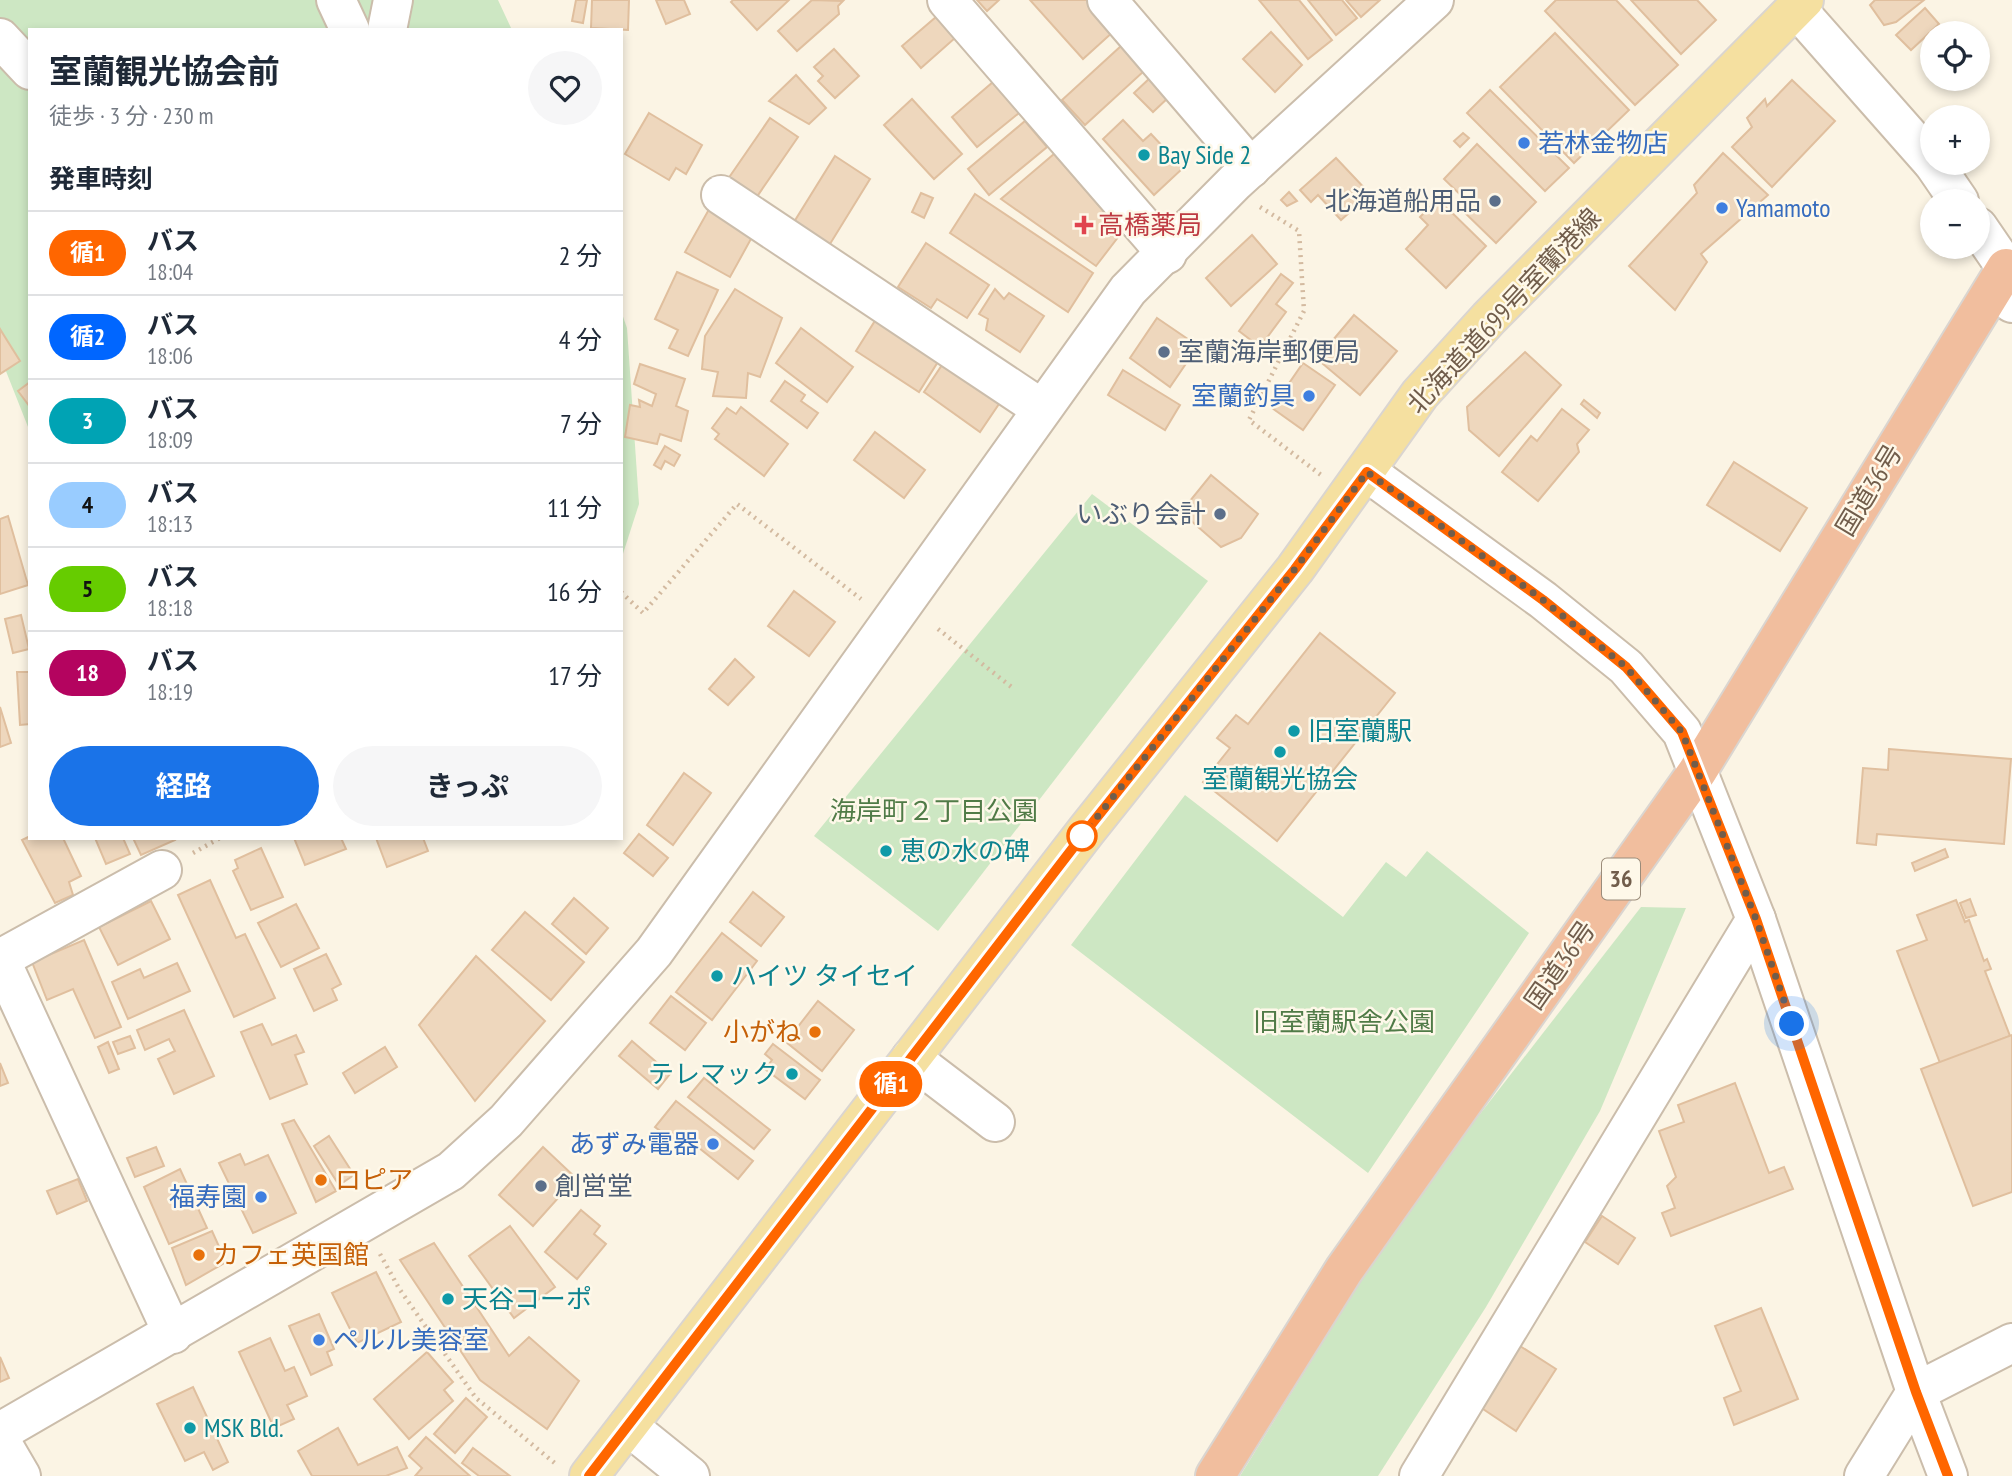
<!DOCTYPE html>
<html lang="ja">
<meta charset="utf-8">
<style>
body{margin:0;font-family:"PT Sans Narrow","Noto Sans JP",sans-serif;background:#f6f6f7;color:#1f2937;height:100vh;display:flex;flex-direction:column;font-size:26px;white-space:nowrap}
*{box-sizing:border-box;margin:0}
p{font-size:23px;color:#747a83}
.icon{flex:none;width:38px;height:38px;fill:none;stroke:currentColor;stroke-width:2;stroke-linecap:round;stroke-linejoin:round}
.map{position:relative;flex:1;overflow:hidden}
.details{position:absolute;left:28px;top:28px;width:595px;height:812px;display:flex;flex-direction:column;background:#fff;border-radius:0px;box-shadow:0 4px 10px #0003}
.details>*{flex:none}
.badge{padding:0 14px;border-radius:23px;font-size:24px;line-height:46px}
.buttons{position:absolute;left:1920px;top:21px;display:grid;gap:14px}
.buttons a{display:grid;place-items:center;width:70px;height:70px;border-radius:50%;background:#fff;box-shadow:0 4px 10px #0003;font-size:35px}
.you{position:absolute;width:35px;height:35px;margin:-18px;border:5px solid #fff;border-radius:50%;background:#1a73e8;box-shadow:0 0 0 10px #1a73e833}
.map>.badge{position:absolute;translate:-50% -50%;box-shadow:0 0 0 4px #fff}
h2{padding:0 21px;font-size:26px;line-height:63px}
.round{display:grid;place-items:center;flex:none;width:74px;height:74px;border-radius:37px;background:#f6f6f7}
.headline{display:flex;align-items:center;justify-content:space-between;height:119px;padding:0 21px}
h1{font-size:33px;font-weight:700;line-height:52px}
.primary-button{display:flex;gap:14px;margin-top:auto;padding:14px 21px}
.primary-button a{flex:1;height:80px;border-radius:42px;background:#1a73e8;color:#fff;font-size:28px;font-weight:700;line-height:80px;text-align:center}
.primary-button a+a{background:#f6f6f7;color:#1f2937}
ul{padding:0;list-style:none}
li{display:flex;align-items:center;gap:21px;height:84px;padding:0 21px;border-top:2px solid #e0e1e3}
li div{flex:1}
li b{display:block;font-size:26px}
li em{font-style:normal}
li .badge{min-width:77px;font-weight:700;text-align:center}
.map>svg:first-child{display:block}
.green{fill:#cde7c3}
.building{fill:#eed7bd;stroke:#e0bf9e;stroke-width:2}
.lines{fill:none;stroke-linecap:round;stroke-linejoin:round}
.minor-casing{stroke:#cbbdab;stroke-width:42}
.major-casing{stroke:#dad5d0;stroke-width:42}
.highway-casing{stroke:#dad5d0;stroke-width:42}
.path{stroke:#d3baa0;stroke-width:4.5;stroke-dasharray:2 5;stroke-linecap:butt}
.minor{stroke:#fff;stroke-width:38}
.major{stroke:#f5e0a0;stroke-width:38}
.highway{stroke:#f1be9e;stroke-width:38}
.line-casing{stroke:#fff;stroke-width:16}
.line{stroke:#f60;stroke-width:10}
.walk{stroke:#715d4b;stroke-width:7;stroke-dasharray:0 12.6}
.shop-dot{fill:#3f7fe0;stroke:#fef8e9;stroke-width:2.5}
.culture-dot{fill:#0f9aa8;stroke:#fef8e9;stroke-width:2.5}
.service-dot{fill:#5c6f8a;stroke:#fef8e9;stroke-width:2.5}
.health-dot{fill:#e0444e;stroke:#fef8e9;stroke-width:2.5}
.stop-dot{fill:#fff;stroke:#f60;stroke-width:3.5}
.food-dot{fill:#e8710a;stroke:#fef8e9;stroke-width:2.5}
.labels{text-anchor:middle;stroke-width:5;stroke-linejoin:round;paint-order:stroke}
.shield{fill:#fef8e9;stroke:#9b8c7a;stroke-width:2}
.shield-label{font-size:24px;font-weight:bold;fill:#715d4b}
.shop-label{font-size:26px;fill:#366cbe;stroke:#fef8e9;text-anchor:start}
.culture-label{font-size:26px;fill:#0d838f;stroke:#fef8e9;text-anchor:start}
.service-label{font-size:26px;fill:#4e5e75;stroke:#fef8e9;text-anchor:end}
.health-label{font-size:26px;fill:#be3a42;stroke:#fef8e9;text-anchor:start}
.street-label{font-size:26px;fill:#715d4b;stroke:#fef8e9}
.park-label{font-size:26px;fill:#507b47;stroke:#fef8e9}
.food-label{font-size:26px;fill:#c56008;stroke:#fef8e9;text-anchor:start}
</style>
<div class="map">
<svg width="2012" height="1476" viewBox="0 0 2012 1476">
<rect width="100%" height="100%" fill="#fbf4e4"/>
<g class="green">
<path d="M0,0H498L512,30H30V432L0,356Z"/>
<path d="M621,311L627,328L639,504L621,560Z"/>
<path d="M1092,494L1208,581L938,931L814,836Z"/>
<path d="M1185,795L1343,917L1386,862L1406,877L1427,851L1529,933L1368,1173L1071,945Z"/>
<path d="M1641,907L1686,908L1600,1111L1486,1307L1378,1476H1240L1403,1213Z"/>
</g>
<g class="building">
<path d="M576,0H587L583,23L572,21Z"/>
<path d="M592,0H629L628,30L591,28Z"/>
<path d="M656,0H684L690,14L666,24Z"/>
<path d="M733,0H789L757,30L731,2Z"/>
<path d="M812,0L843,1L838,6L839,14L797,51L778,31Z"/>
<path d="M977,0H999L987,11Z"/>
<path d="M1030,0H1087L1114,31L1083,59Z"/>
<path d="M1259,0H1299L1332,40L1308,59Z"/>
<path d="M1308,0H1342L1357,18L1336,35Z"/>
<path d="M1346,0H1380L1361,17Z"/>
<path d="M1556,0H1616L1678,65L1635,105L1545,11Z"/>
<path d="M1631,0H1697L1716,20L1681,54Z"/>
<path d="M1875,0H1924L1896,22L1884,25L1870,5Z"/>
<path d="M1925,8L1939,24L1911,50L1896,35Z"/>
<path d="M936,17L955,38L921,68L902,46Z"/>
<path d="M1271,32L1302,65L1275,92L1243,59Z"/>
<path d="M1555,33L1629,110L1574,163L1500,87Z"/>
<path d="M1121,46L1144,71L1085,125L1062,100Z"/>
<path d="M834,49L859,76L835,98L818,81L823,76L814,67Z"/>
<path d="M796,75L826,108L809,124L769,101Z"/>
<path d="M1151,77L1170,96L1153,112L1134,93Z"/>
<path d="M1792,80L1835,121L1772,187L1732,147L1752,127L1747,118L1765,99L1767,106Z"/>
<path d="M993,82L1019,113L977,147L952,117Z"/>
<path d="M1490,90L1569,168L1545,191L1467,113Z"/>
<path d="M912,99L962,154L934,179L884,125Z"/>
<path d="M649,113L702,145L686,174L676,168L669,180L625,154Z"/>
<path d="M770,118L798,137L756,198L728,179Z"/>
<path d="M1123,120L1143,141L1151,134L1183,168L1154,195L1103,139Z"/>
<path d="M1025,121L1047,147L989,195L968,169Z"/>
<path d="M1463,133L1469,138L1460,147L1454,141Z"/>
<path d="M1477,144L1536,202L1496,243L1461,209L1468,202L1444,179Z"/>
<path d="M1723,153L1768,195L1701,254L1707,262L1675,310L1629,266L1697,193L1694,185Z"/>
<path d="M1054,154L1122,232L1096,266L1001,199Z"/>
<path d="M835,156L870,179L830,244L794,222Z"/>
<path d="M1336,158L1370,194L1341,220L1318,195L1311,202L1300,190Z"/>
<path d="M1289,192L1297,201L1287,206L1281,200Z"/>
<path d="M921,193L933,198L924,218L912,212Z"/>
<path d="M975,194L1093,273L1068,312L950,233Z"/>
<path d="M1438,199L1486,246L1446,288L1406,249L1428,225L1420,217Z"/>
<path d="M712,204L757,228L730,277L685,252Z"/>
<path d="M1252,235L1277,264L1231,306L1206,278Z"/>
<path d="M926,243L989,285L967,318L937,299L931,308L898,287Z"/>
<path d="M677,272L718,290L688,356L669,348L678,330L655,319Z"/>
<path d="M1281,274L1293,283L1276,304L1286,312L1260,347L1239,331Z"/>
<path d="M735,289L782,318L760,377L748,373L746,398L713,396L718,372L702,369L705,336Z"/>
<path d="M995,289L1004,299L1009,293L1044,316L1020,352L986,330L988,319L979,314Z"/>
<path d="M1354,315L1397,351L1360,395L1317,359Z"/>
<path d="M878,316L941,357L919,392L856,351Z"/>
<path d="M1157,318L1198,346L1170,387L1130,358Z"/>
<path d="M801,328L853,367L827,402L776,363Z"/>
<path d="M0,329L20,361L0,374Z"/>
<path d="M1525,352L1561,385L1499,456L1469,430L1467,407Z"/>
<path d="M946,359L1003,398L980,432L924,392Z"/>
<path d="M1303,363L1335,385L1303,430L1272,408Z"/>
<path d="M640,364L685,379L676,406L688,411L681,441L660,434L657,444L625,437L630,405L640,407L639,400L652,406L656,394L634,384Z"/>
<path d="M1123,370L1180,405L1165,430L1108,395Z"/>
<path d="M785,381L805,395L801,401L818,413L807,428L771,401Z"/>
<path d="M30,382V407L18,391Z"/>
<path d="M1584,400L1600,413L1597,418L1581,404Z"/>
<path d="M741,407L788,444L764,476L715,439L719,434L712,428L727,408L736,414Z"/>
<path d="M1562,409L1589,430L1577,444L1579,452L1538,501L1502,472L1531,436L1537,441Z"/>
<path d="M875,432L925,470L904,498L854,460Z"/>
<path d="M665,446L680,455L674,466L665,461L661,469L654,465Z"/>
<path d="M1734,462L1807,508L1780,551L1707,505Z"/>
<path d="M1211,475L1258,514L1241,538L1221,547L1181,512Z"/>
<path d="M8,516L28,585L0,594V519Z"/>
<path d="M794,591L835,622L809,656L768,626Z"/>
<path d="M21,615L29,649L13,653L5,619Z"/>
<path d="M1320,633L1395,693L1277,841L1203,782L1230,748L1217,738L1236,715L1248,724Z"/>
<path d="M735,659L754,677L728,705L709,689Z"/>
<path d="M17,672H30V724L20,725Z"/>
<path d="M0,707L11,743L0,747Z"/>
<path d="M1889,749L2011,759L2004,844L1877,834L1876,845L1857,843L1863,768L1888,770Z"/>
<path d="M684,773L711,793L673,845L647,825Z"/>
<path d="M639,834L668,858L653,876L624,853Z"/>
<path d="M30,836V838H63L81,876L69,882L73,895L55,903L22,840Z"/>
<path d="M95,838H123L130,854L106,864Z"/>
<path d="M133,838H174L175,840L141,855Z"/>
<path d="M294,838H341L346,849L305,865Z"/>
<path d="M376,838H423L428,851L387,867Z"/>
<path d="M261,848L283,897L251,910L233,871L238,868L235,860Z"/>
<path d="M1945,849L1948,857L1915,871L1912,863Z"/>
<path d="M210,880L236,938L245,934L275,998L234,1017L178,895Z"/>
<path d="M753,892L784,917L761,946L730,922Z"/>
<path d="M574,898L608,928L586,954L552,924Z"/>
<path d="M1970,899L1976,915L1966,918L1960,903Z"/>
<path d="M1956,900L1965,922L1969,920L1984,961L1987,959L1991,969L1985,971L2010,1036L1940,1063L1897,951L1927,940L1917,915Z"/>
<path d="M151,901L170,939L118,965L99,927Z"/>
<path d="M296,904L319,948L281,967L258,923Z"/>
<path d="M525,912L584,962L551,1000L492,950Z"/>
<path d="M722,933L757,961L712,1020L676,992Z"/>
<path d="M84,940L121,1027L95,1038L73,989L47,1000L32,962Z"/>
<path d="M326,954L341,984L332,989L337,1000L314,1011L294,969Z"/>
<path d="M476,956L545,1021L475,1101L419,1025Z"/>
<path d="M177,963L190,991L128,1019L112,982L140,969L144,978Z"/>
<path d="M671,996L706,1023L685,1050L650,1023Z"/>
<path d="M818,1001L854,1030L822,1071L786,1042Z"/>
<path d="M184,1010L214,1076L174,1094L158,1059L175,1051L169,1039L145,1050L137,1030Z"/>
<path d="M262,1024L272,1045L296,1035L304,1052L295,1055L307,1084L270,1099L241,1032Z"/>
<path d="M2012,1035V1192L1973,1206L1921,1069Z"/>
<path d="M130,1036L135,1048L118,1054L113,1042Z"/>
<path d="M632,1041L670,1074L658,1089L619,1056Z"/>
<path d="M108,1042L119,1069L109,1073L98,1047Z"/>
<path d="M773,1044L820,1080L805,1099L765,1069L772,1060L765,1054Z"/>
<path d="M385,1047L397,1067L355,1093L343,1073Z"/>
<path d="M0,1063L8,1083L0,1086Z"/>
<path d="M704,1078L770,1130L754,1149L688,1097Z"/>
<path d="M1735,1083L1769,1173L1784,1167L1793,1189L1671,1236L1662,1213L1675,1208L1667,1186L1676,1177L1659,1131L1684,1122L1678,1105Z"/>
<path d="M676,1101L753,1161L738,1179L689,1140L683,1148L655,1127Z"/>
<path d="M294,1120L336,1191L316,1202L282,1124Z"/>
<path d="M329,1136L354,1175L339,1185L314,1146Z"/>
<path d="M156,1147L164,1166L135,1177L127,1158Z"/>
<path d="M543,1147L576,1178L533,1226L499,1195Z"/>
<path d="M240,1154L245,1165L268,1155L296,1213L253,1233L219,1163Z"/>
<path d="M180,1169L207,1228L169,1244L144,1187Z"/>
<path d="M78,1179L87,1201L57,1214L47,1191Z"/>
<path d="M581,1210L600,1226L594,1234L606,1244L577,1279L545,1252Z"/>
<path d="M1602,1216L1635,1238L1618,1264L1585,1242Z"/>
<path d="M510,1226L555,1287L514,1318L469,1256Z"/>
<path d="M212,1231L226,1262L186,1285L172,1248Z"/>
<path d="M434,1243L509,1356L529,1337L579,1381L547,1429L480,1380L400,1260Z"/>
<path d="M376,1272L401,1322L357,1343L332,1293Z"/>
<path d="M1761,1308L1798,1399L1734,1425L1724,1398L1741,1391L1715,1326Z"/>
<path d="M319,1314L334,1349L327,1352L332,1365L311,1375L289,1326Z"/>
<path d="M270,1338L285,1371L294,1367L307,1396L287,1405L294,1419L274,1428L239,1352Z"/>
<path d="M1520,1346L1556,1369L1516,1431L1480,1407Z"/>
<path d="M427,1352L453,1382L444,1390L453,1401L409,1439L374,1399Z"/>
<path d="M0,1357L9,1378L0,1382Z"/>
<path d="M193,1387L228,1462L213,1470L204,1452L185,1461L157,1404Z"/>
<path d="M466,1398L487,1417L455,1453L434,1434Z"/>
<path d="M338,1428L358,1465L397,1447L407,1468L386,1476H312L298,1451Z"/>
<path d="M426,1437L470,1476H415L422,1468L409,1456Z"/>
<path d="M473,1448L510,1476H479L462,1463Z"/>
</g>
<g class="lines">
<defs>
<g id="minor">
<path d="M336,0L350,30"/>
<path d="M947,0L1167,254"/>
<path d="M1107,0L1251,168"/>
<path d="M1796,8L1932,162"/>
<path d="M387,30L393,0"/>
<path d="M0,38L30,70"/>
<path d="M1933,163L1959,201"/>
<path d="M721,195L1042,409"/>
<path d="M1978,227L2006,268L2012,303"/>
<path d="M1367,472L1543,600L1626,667L1682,732L1756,919L1916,1392L1948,1476"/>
<path d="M0,959L173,1334"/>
<path d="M0,959L162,870"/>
<path d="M911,1058L995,1122"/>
<path d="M628,1426L690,1476"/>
<path d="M0,1432L451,1171L506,1121L654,952L1128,290L1235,182L1434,0"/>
<path d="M0,1440L21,1476"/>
<path d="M1419,1476L1756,919"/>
<path d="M1864,1476L1916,1392L2012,1343"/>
</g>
<path id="major" d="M589,1476L1086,831L1295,569L1420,394L1489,318L1804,0"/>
<path id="highway" d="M1215,1476L1344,1270L1697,772L2006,268"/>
</defs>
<use href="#minor" class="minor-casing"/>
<use href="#major" class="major-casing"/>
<use href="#highway" class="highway-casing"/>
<g class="path">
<path d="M1260,207L1299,231L1304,311L1249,420L1321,475"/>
<path d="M621,592L643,613L737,504L861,599"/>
<path d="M938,629L1014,689"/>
<path d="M193,853L220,838"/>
<path d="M380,1254L400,1290L476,1398L557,1465"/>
</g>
<use href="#minor" class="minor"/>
<use href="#major" class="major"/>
<use href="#highway" class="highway"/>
</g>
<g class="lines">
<defs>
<path id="line" d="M589,1476L1086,831L1295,569L1367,472L1543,600L1626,667L1682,732L1756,919L1916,1392L1948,1476"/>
</defs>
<use href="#line" class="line-casing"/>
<use href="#line" class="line"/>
<path class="walk" d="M1082,836L1295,569L1367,472L1543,600L1626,667L1682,732L1756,919L1792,1024"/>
</g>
<g class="shop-dot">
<circle cx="1524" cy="143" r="7"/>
<circle cx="1722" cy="208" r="7"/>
<circle cx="1309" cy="396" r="7"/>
<circle cx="713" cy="1144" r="7"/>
<circle cx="261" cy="1197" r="7"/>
<circle cx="319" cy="1340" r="7"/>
</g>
<g class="culture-dot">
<circle cx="1144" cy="155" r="7"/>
<circle cx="1294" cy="731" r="7"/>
<circle cx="1280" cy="752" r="7"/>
<circle cx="886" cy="851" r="7"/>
<circle cx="717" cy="976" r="7"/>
<circle cx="792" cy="1074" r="7"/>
<circle cx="448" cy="1299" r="7"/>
<circle cx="190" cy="1428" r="7"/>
</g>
<g class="service-dot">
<circle cx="1495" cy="201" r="7"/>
<circle cx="1164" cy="352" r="7"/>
<circle cx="1220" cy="514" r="7"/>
<circle cx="541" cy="1186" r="7"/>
</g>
<path class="health-dot" d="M1080.5 214.5h7v7h7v7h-7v7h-7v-7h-7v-7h7z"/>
<circle class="stop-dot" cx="1082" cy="836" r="14"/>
<g class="food-dot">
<circle cx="815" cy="1032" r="7"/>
<circle cx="321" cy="1180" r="7"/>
<circle cx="199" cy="1255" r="7"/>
</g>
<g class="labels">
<rect class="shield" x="1602" y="858.5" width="38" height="41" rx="5"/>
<g class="shield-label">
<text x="1621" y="887">36</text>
</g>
<g class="shop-label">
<text x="1538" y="152">若林金物店</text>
<text x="1736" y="217">Yamamoto</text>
<text x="1295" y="405" text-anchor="end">室蘭釣具</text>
<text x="699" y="1153" text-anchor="end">あずみ電器</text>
<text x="247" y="1206" text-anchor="end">福寿園</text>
<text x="333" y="1349">ペルル美容室</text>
</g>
<g class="culture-label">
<text x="1158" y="164">Bay Side 2</text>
<text x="1308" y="740">旧室蘭駅</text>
<text x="1280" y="788" text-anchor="middle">室蘭観光協会</text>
<text x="900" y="860">恵の水の碑</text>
<text x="731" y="985">ハイツ タイセイ</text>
<text x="778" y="1083" text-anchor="end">テレマック</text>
<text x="462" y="1308">天谷コーポ</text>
<text x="204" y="1437">MSK Bld.</text>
</g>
<g class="service-label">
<text x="1481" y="210">北海道船用品</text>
<text x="1178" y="361" text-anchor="start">室蘭海岸郵便局</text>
<text x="1206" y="523">いぶり会計</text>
<text x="555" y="1195" text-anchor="start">創営堂</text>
</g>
<g class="health-label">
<text x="1098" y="234">高橋薬局</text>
</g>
<g class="street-label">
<text transform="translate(1504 311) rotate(-47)" y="9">北海道道699号室蘭港線</text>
<text transform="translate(1869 490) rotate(-59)" y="9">国道36号</text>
<text transform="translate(1560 965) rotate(-55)" y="9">国道36号</text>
</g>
<g class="park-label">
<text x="934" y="820">海岸町２丁目公園</text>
<text x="1344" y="1031">旧室蘭駅舎公園</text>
</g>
<g class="food-label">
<text x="801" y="1041" text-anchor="end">小がね</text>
<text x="335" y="1189">ロピア</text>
<text x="213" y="1264">カフェ英国館</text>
</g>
</g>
</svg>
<div class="buttons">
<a><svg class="icon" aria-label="locate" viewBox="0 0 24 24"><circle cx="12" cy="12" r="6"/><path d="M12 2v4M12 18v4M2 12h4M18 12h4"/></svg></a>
<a>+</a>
<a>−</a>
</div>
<div class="you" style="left:1792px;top:1024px"></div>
<b class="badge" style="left:891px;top:1084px;background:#f60;color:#fff">循1</b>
<section class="details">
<div class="headline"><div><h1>室蘭観光協会前</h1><p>徒歩 · 3 分 · 230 m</p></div><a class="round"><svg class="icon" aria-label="heart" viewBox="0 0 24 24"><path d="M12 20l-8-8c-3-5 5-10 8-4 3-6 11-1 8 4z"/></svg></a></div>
<h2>発車時刻</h2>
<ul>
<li><span class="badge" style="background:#f60;color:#fff">循1</span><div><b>バス</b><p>18:04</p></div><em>2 分</em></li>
<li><span class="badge" style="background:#06f;color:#fff">循2</span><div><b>バス</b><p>18:06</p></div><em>4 分</em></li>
<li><span class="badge" style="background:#00a3b4;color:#fff">3</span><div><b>バス</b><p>18:09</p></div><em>7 分</em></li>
<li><span class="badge" style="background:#9cf;color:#111">4</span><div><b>バス</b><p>18:13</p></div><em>11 分</em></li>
<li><span class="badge" style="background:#6c0;color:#111">5</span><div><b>バス</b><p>18:18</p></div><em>16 分</em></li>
<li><span class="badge" style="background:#b4045f;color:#fff">18</span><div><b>バス</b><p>18:19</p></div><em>17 分</em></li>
</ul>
<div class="primary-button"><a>経路</a><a>きっぷ</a></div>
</section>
</div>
